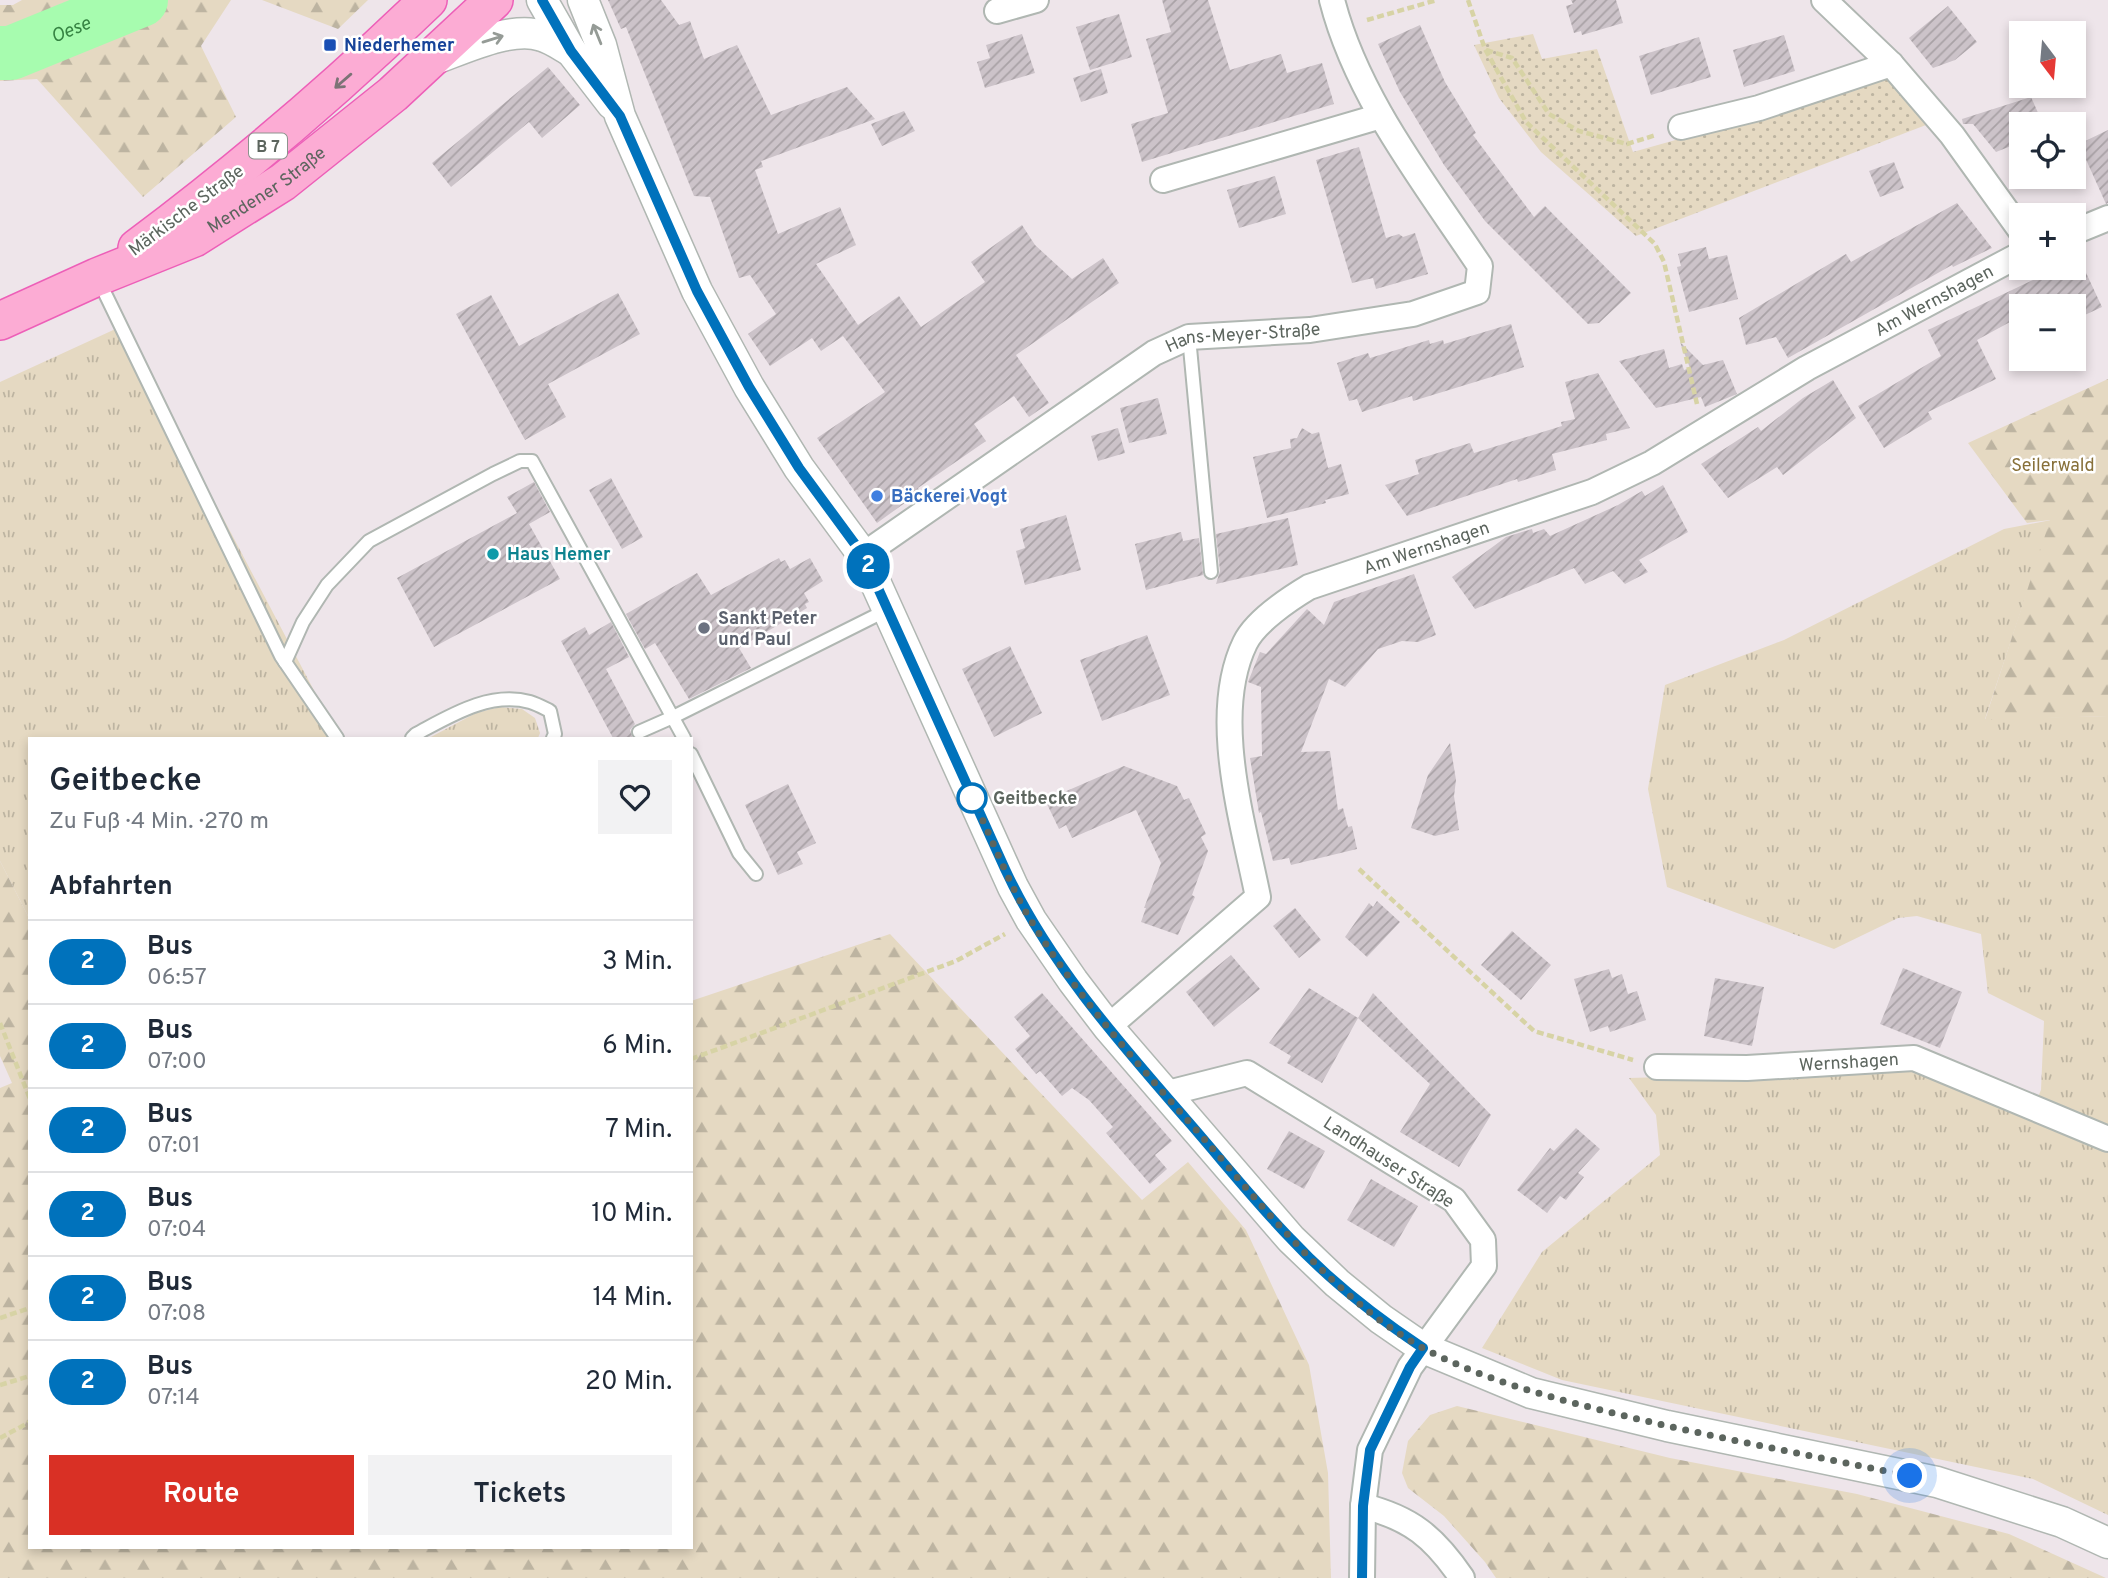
<!DOCTYPE html>
<html lang="de">
<meta charset="utf-8">
<style>
body{margin:0;font-family:Overpass,sans-serif;background:#f2f2f3;color:#1f2937;height:100vh;display:flex;flex-direction:column;font-size:26px;white-space:nowrap}
*{box-sizing:border-box;margin:0}
p{font-size:23px;color:#747a83}
.icon{flex:none;width:38px;height:38px;fill:none;stroke:currentColor;stroke-width:2;stroke-linecap:round;stroke-linejoin:round}
.map{position:relative;flex:1;overflow:hidden}
.panel{position:absolute;left:28px;top:737px;width:665px;height:812px;display:flex;flex-direction:column;background:#fff;border-radius:0px;box-shadow:0 4px 10px #0003}
.panel>*{flex:none}
.badge{padding:0 14px;border-radius:23px;font-size:24px;line-height:46px}
.needle{width:46px;rotate:164deg}
.tools{position:absolute;left:2009px;top:21px;display:grid;gap:14px}
.tools a{display:grid;place-items:center;width:77px;height:77px;border-radius:0px;background:#fff;box-shadow:0 4px 10px #0003;font-size:35px}
.you{position:absolute;width:35px;height:35px;margin:-18px;border:5px solid #fff;border-radius:50%;background:#1a73e8;box-shadow:0 0 0 10px #1a73e833}
.map>.badge{position:absolute;translate:-50% -50%;box-shadow:0 0 0 4px #fff}
h2{padding:0 21px;font-size:26px;line-height:63px}
.round{display:grid;place-items:center;flex:none;width:74px;height:74px;border-radius:0px;background:#f2f2f3}
.summary{display:flex;align-items:center;justify-content:space-between;height:119px;padding:0 21px}
h1{font-size:33px;font-weight:600;line-height:52px}
.button{display:flex;gap:14px;margin-top:auto;padding:14px 21px}
.button a{flex:1;height:80px;border-radius:0px;background:#d93025;color:#fff;font-size:28px;font-weight:600;line-height:80px;text-align:center}
.button a+a{background:#f2f2f3;color:#1f2937}
ul{padding:0;list-style:none}
li{display:flex;align-items:center;gap:21px;height:84px;padding:0 21px;border-top:2px solid #e0e1e3}
li div{flex:1}
li b{display:block;font-size:26px}
li em{font-style:normal}
li .badge{min-width:77px;font-weight:700;text-align:center}
.map>svg:first-child{display:block}
.grass{fill:url(#grass-tufts)}
.forest{fill:url(#forest-firs)}
.park{fill:url(#park-dots)}
.lines{fill:none;stroke-linecap:round;stroke-linejoin:round}
.river{stroke:#a7fcaf;stroke-width:54}
.building{fill:url(#building-hatch)}
.service-casing{stroke:#b0b7b2;stroke-width:16}
.minor-casing{stroke:#b0b7b2;stroke-width:28}
.tertiary-casing{stroke:#b0b7b2;stroke-width:33}
.primary-casing{stroke:#ed5fb8;stroke-width:40}
.path{stroke:#d7d3a5;stroke-width:4.5;stroke-dasharray:7 3.5;stroke-linecap:butt}
.service{stroke:#fff;stroke-width:12}
.minor{stroke:#fff;stroke-width:24}
.tertiary{stroke:#fff;stroke-width:30}
.primary{stroke:#fcacd4;stroke-width:37}
.oneway{stroke:#959b96}
.oneway2{stroke:#7c7376}
.line-casing{stroke:#fff;stroke-width:16}
.line{stroke:#0072bc;stroke-width:10}
.walk{stroke:#5c655e;stroke-width:7;stroke-dasharray:0 12.6}
.transit-dot{fill:#1a4fb4;stroke:#fff;stroke-width:2.5}
.shop-dot{fill:#3f7fe0;stroke:#fff;stroke-width:2.5}
.culture-dot{fill:#0f9aa8;stroke:#fff;stroke-width:2.5}
.worship-dot{fill:#6b7280;stroke:#fff;stroke-width:2.5}
.stop-dot{fill:#fff;stroke:#0072bc;stroke-width:3.5}
.labels{text-anchor:middle;stroke-width:5;stroke-linejoin:round;paint-order:stroke}
.shield{fill:#fff;stroke:#8d938e;stroke-width:2}
.shield-label{font-size:16px;font-weight:bold;fill:#5c655e}
.transit-label{font-size:18px;font-weight:bold;fill:#164399;stroke:#fff;text-anchor:start}
.street-label{font-size:18px;fill:#5c655e;stroke:#fff}
.park-label{font-size:18px;fill:#877039;stroke:#fff}
.shop-label{font-size:18px;font-weight:bold;fill:#366cbe;stroke:#fff;text-anchor:start}
.culture-label{font-size:18px;font-weight:bold;fill:#0d838f;stroke:#fff;text-anchor:start}
.worship-label{font-size:18px;font-weight:bold;fill:#5b616d;stroke:#fff;text-anchor:start}
.stop-label{font-size:18px;font-weight:bold;fill:#5c655e;stroke:#fff;text-anchor:start}
.water-label{font-size:19px;font-style:italic;fill:#358342;stroke:#fff}
</style>
<div class="map">
<svg width="2108" height="1578" viewBox="0 0 2108 1578">
<defs>
<pattern id="grass-tufts" width="24" height="20" patternUnits="userSpaceOnUse" patternTransform="scale(1.75)"><rect width="24" height="20" fill="#e5d9c2"/><path d="M3 7l-1-3M5 7V3M7 7l1-3M15 17l-1-3M17 17v-4M19 17l1-3" fill="none" stroke="#bdb4a1"/></pattern>
<pattern id="forest-firs" width="22" height="20" patternUnits="userSpaceOnUse" patternTransform="scale(1.75)"><rect width="22" height="20" fill="#e5d9c2"/><path d="M5 1l3.5 6h-7zM16 11l3.5 6h-7z" fill="#bdb4a1"/></pattern>
<pattern id="park-dots" width="8" height="8" patternUnits="userSpaceOnUse" patternTransform="scale(1.75)"><rect width="8" height="8" fill="#e5d9c2"/><path d="M2 2h.1M6 6h.1" fill="none" stroke="#bdb4a1" stroke-width="1.8" stroke-linecap="round"/></pattern>
<pattern id="building-hatch" width="6" height="6" patternUnits="userSpaceOnUse" patternTransform="scale(1.75)"><rect width="6" height="6" fill="#ccc3c9"/><path d="M-1 1l2-2M0 6l6-6M5 7l2-2" fill="none" stroke="#a9a2a6"/></pattern>
</defs>
<rect width="100%" height="100%" fill="#eee5ea"/>
<g class="grass">
<path d="M122,326L339,738H30V920L0,861V382Z"/>
<path d="M2051,520L1985,719L2108,716V1515L2033,1479L1562,1380L1482,1348L1542,1252L1660,1155L1656,1115L1629,1078L1917,1070L2029,1117L2041,1090L2044,1021L1988,993L1981,934L1917,916L1898,918L1834,949L1667,887L1648,789L1665,685L1784,640L2004,529Z"/>
<path d="M500,707L522,709L535,718L540,733L538,738H429L476,713Z"/>
</g>
<g class="forest">
<path d="M22,0H231L201,46L236,117L143,197L37,79L0,81V5H13Z"/>
<path d="M262,0H368L338,29Z"/>
<path d="M2108,379V716L1985,720L2050,520L2027,523L1968,443Z"/>
<path d="M0,861L30,920V1547H691V1001L890,934L1142,1200L1188,1162L1246,1230L1309,1365L1328,1473L1331,1578H0V1088L12,1083L0,1056Z"/>
<path d="M1457,1406L1670,1458L1857,1494L2009,1534L2106,1578H1496L1485,1562L1444,1516L1408,1488L1402,1473L1408,1441L1430,1415Z"/>
</g>
<path class="park" d="M1533,34L1542,59L1597,49L1633,152L1679,139L1885,71L1926,125L1636,236L1541,152L1499,98L1474,45Z"/>
<g class="lines">
<path class="river" id="s1" d="M0,53H11L141,0"/>
</g>
<g class="building">
<path d="M608,0H661L679,25L690,21L704,59L737,45L771,115L847,87L875,119L761,161L763,167L755,170L778,234L840,207L856,245L816,264L858,325L899,296L921,327L985,282L971,262L1022,225L1035,245L1072,279L1103,258L1119,283L1016,355L1049,403L1029,417L1014,396L974,424L986,441L918,488L920,492L877,523L817,438L885,392L843,336L821,351L812,338L770,366L748,334L776,314L750,275L739,278L710,197L694,196L626,27L621,29Z"/>
<path d="M1162,0H1208L1230,70L1281,54L1287,73L1322,63L1334,104L1142,162L1131,124L1168,113L1146,39L1171,32Z"/>
<path d="M1571,0H1616L1623,23L1582,35L1581,31L1574,33L1566,6L1573,4Z"/>
<path d="M1948,6L1977,42L1955,60L1933,68L1909,38Z"/>
<path d="M1119,14L1132,57L1090,70L1076,27Z"/>
<path d="M1420,25L1445,82L1476,133L1473,135L1534,217L1545,206L1631,293L1599,323L1588,324L1485,221L1444,165L1400,92L1378,44Z"/>
<path d="M1022,34L1035,73L985,88L977,62L990,58L986,45Z"/>
<path d="M1784,35L1795,71L1744,87L1733,50Z"/>
<path d="M1699,37L1711,77L1651,95L1639,56Z"/>
<path d="M548,67L580,105L542,138L529,122L451,187L432,163Z"/>
<path d="M1101,69L1108,93L1081,102L1073,78Z"/>
<path d="M2031,97L2043,124H2021V142L1996,152L1973,124H1963L1962,119Z"/>
<path d="M904,111L915,131L882,146L871,124Z"/>
<path d="M2108,130V203L2106,204L2079,144Z"/>
<path d="M1359,147L1386,238L1399,234L1403,237L1415,233L1428,274L1376,289L1373,278L1352,283L1316,160Z"/>
<path d="M1894,162L1904,188L1880,197L1869,171Z"/>
<path d="M1275,176L1286,214L1239,228L1227,190Z"/>
<path d="M1957,203L1992,248L1953,267L1952,265L1788,358L1776,337L1746,345L1739,318L1846,254L1851,262Z"/>
<path d="M1706,247L1709,259L1727,255L1738,299L1689,312L1677,267L1681,266L1678,254Z"/>
<path d="M2074,247L2102,307L2074,320V306H2021V316L1977,340L1996,379L1928,412L1932,419L1884,448L1858,406L1941,356L1928,330L2058,268H2074Z"/>
<path d="M618,293L640,334L548,384L566,417L525,440L456,314L491,295L519,346Z"/>
<path d="M1511,324L1524,367L1413,401L1412,396L1362,412L1357,399L1349,401L1337,363L1368,353L1370,358L1429,340L1430,344L1443,340L1444,344Z"/>
<path d="M1680,342L1703,365L1723,360L1737,394L1705,407L1701,397L1656,408L1619,361L1664,349L1669,368L1682,364L1684,370L1690,368Z"/>
<path d="M1598,373L1630,428L1606,434L1607,440L1552,454L1556,470L1518,482L1517,479L1407,516L1385,485L1419,474L1415,460L1470,443L1474,453L1562,426L1561,422L1575,419L1565,382Z"/>
<path d="M1833,380L1856,418L1783,475L1777,467L1728,498L1701,464L1758,427L1761,431L1803,398Z"/>
<path d="M1158,398L1167,434L1129,443L1120,408Z"/>
<path d="M1118,428L1125,453L1098,461L1091,436Z"/>
<path d="M1302,428L1312,434L1319,432L1328,468L1341,464L1349,494L1325,500L1326,503L1267,518L1253,457L1291,448L1290,439L1297,438Z"/>
<path d="M611,478L643,537L622,549L589,490Z"/>
<path d="M534,482L550,512L529,524L560,579L434,647L397,578L517,513L507,497Z"/>
<path d="M1663,485L1688,532L1639,560L1648,572L1625,584L1613,571L1585,584L1574,568L1475,609L1452,577L1506,537L1532,529L1533,533L1544,529L1550,536L1618,505L1642,491L1645,496Z"/>
<path d="M1066,515L1081,570L1025,585L1016,551L1025,548L1020,529Z"/>
<path d="M1288,518L1298,565L1216,584L1220,571L1216,534Z"/>
<path d="M1181,532L1183,541L1199,538L1203,575L1146,590L1135,544Z"/>
<path d="M779,558L781,562L785,560L790,569L810,558L823,581L804,593L809,602L805,604L807,608L739,648L751,668L689,699L655,643L645,649L626,614L697,573L711,595Z"/>
<path d="M1414,574L1436,635L1418,642L1402,641L1378,649L1345,687L1329,679L1301,752L1330,751L1338,810L1343,808L1348,827L1352,826L1357,849L1291,865L1289,858L1273,861L1261,812L1259,813L1250,758L1262,756L1261,687L1248,682L1260,652L1266,654L1307,609L1324,625L1334,602Z"/>
<path d="M611,622L629,657L606,669L635,724L630,730L633,738H613L561,641L585,627L589,635Z"/>
<path d="M1147,635L1170,695L1102,721L1080,660Z"/>
<path d="M1010,646L1042,713L994,737L962,669Z"/>
<path d="M1450,743L1456,780L1454,796L1459,830L1435,836L1411,828L1428,775Z"/>
<path d="M1124,766L1177,786L1184,800L1189,798L1206,834L1201,837L1208,851L1192,895L1195,897L1178,935L1141,922L1146,908H1144L1161,863L1136,810L1072,838L1066,825L1059,829L1046,802L1063,794L1062,793Z"/>
<path d="M788,784L816,843L797,852L803,864L778,875L745,805Z"/>
<path d="M1377,901L1400,922L1367,957L1345,937L1369,903L1373,907Z"/>
<path d="M1295,908L1321,940L1299,958L1273,926Z"/>
<path d="M1512,931L1551,965L1521,1000L1481,965Z"/>
<path d="M1231,955L1260,989L1214,1027L1186,992Z"/>
<path d="M1903,968L1962,992L1940,1048L1880,1024Z"/>
<path d="M1609,969L1612,978L1622,974L1628,994L1637,991L1646,1020L1610,1032L1608,1026L1590,1032L1574,979Z"/>
<path d="M1715,978L1764,987L1752,1046L1704,1036Z"/>
<path d="M1309,988L1358,1018L1322,1083L1287,1063L1291,1056L1269,1043Z"/>
<path d="M1042,993L1172,1141L1155,1155L1167,1169L1150,1184L1106,1133L1113,1127L1089,1100L1072,1088L1062,1096L1040,1071L1036,1074L1015,1049L1030,1036L1014,1017Z"/>
<path d="M1373,993L1491,1115L1459,1167L1400,1132L1430,1084L1358,1018Z"/>
<path d="M1576,1128L1600,1149L1578,1173L1584,1177L1566,1200L1560,1196L1547,1213L1517,1190L1550,1148L1554,1151Z"/>
<path d="M1289,1131L1325,1151L1304,1189L1267,1169Z"/>
<path d="M1371,1179L1418,1206L1394,1247L1347,1220Z"/>
</g>
<g class="lines">
<defs>
<g id="service">
<path d="M99,281L281,656L337,738"/>
<path d="M1189,337L1211,572"/>
<path d="M285,662L303,622L327,585L369,541L493,474L520,461H532L684,738"/>
<path d="M639,732L673,717L887,610"/>
<path d="M412,738L416,734C450,716 489,691 530,702C537,704 544,708 550,711L555,734L553,738"/>
<path d="M691,754L739,853L756,874"/>
</g>
<g id="minor">
<path d="M1824,0L1891,64L1952,135L2021,231"/>
<path d="M997,11L1036,0"/>
<path d="M1681,127L1759,108L1891,64"/>
<path d="M1163,180L1381,116"/>
<path d="M2074,232L2108,218"/>
<path id="s2" d="M863,555L1154,353L1189,337L1310,330L1413,314L1477,292L1480,266C1425,183 1357,98 1332,0"/>
<path id="s3" d="M1108,1027L1258,897C1243,822 1210,715 1245,643C1255,622 1289,599 1309,587L1592,492L1652,463L1807,368L2021,254"/>
<path id="s4" d="M1657,1067L1747,1068L1914,1058L2108,1139"/>
<path d="M1164,1094L1247,1073L1454,1200L1483,1240L1484,1266L1410,1367L1370,1450L1363,1506L1362,1578"/>
<path d="M1363,1506C1411,1518 1434,1537 1462,1578"/>
</g>
<g id="tertiary">
<path d="M542,0L571,51L612,104"/>
<path d="M583,0L601,45L620,116L697,291L749,387L799,468L863,555L1013,887L1031,920L1073,981L1108,1027L1291,1239L1337,1283L1381,1319L1423,1348L1531,1393L1667,1426L1937,1482L2062,1522L2108,1543"/>
<path d="M435,59C463,49 513,25 542,36C552,39 562,46 571,51"/>
</g>
<g id="primary">
<path d="M137,248C240,171 336,89 428,0"/>
<path id="s5" d="M0,321L97,277L194,238L283,182L393,94L494,0"/>
</g>
</defs>
<use href="#service" class="service-casing"/>
<use href="#minor" class="minor-casing"/>
<use href="#tertiary" class="tertiary-casing"/>
<use href="#primary" class="primary-casing"/>
<g class="path">
<path d="M1468,0L1485,49L1526,122L1655,244L1664,262L1697,404"/>
<path d="M1367,20L1437,0"/>
<path d="M1486,50L1512,58L1549,114L1579,131L1627,144L1656,135"/>
<path d="M1359,869L1534,1031L1633,1060"/>
<path d="M0,1023L30,1099"/>
<path d="M691,1059L956,961L1005,934"/>
<path d="M0,1318L30,1308"/>
<path d="M0,1385L30,1376"/>
<path d="M0,1438L30,1422"/>
</g>
<use href="#service" class="service"/>
<use href="#minor" class="minor"/>
<use href="#tertiary" class="tertiary"/>
<use href="#primary" class="primary"/>
</g>
<defs><path id="oneway-shaft" d="M-6 0H5M1.5-3L5.5 0L1.5 3" fill="none" stroke-width="1.6" stroke-linecap="round" stroke-linejoin="round" transform="scale(1.75)"/></defs>
<g class="oneway">
<use href="#oneway-shaft" transform="translate(597 34) rotate(-112)"/>
<use href="#oneway-shaft" transform="translate(493 39) rotate(-17)"/>
</g>
<use class="oneway2" href="#oneway-shaft" transform="translate(343 81) rotate(139)"/>
<g class="lines">
<defs>
<path id="line" d="M542,0L571,51L620,116L697,291L749,387L799,468L863,555L1005,869C1048,962 1119,1042 1186,1119C1221,1159 1254,1201 1291,1239C1330,1281 1375,1316 1423,1348L1410,1367L1370,1450L1363,1506L1362,1578"/>
</defs>
<use href="#line" class="line-casing"/>
<use href="#line" class="line"/>
<path class="walk" d="M972,798C992,837 1007,881 1030,919C1079,1000 1144,1071 1206,1141C1268,1213 1339,1302 1423,1348C1485,1381 1553,1398 1621,1415C1716,1438 1813,1456 1910,1476"/>
</g>
<rect class="transit-dot" x="323" y="38" width="14" height="14" rx="3.5"/>
<circle class="shop-dot" cx="877" cy="496" r="7"/>
<circle class="culture-dot" cx="493" cy="554" r="7"/>
<circle class="worship-dot" cx="704" cy="628" r="7"/>
<circle class="stop-dot" cx="972" cy="798" r="14"/>
<g class="labels">
<rect class="shield" x="249" y="133.5" width="38" height="25" rx="5"/>
<g class="shield-label">
<text x="268" y="152">B 7</text>
</g>
<g class="transit-label">
<text x="344" y="51">Niederhemer</text>
</g>
<g class="street-label">
<text dy="6" stroke="none"><textPath href="#s5" startOffset="298">Mendener Straße</textPath></text>
<text transform="translate(186 210) rotate(-37)" y="6">Märkische Straße</text>
<text dy="6" stroke="none"><textPath href="#s3" startOffset="1234">Am Wernshagen</textPath></text>
<text dy="6" stroke="none"><textPath href="#s2" startOffset="446">Hans-Meyer-Straße</textPath></text>
<text dy="6" stroke="none"><textPath href="#s3" startOffset="667">Am Wernshagen</textPath></text>
<text dy="6" stroke="none"><textPath href="#s4" startOffset="192">Wernshagen</textPath></text>
<text transform="translate(1389 1162) rotate(33)" y="6">Landhauser Straße</text>
</g>
<g class="park-label">
<text x="2053" y="471">Seilerwald</text>
</g>
<g class="shop-label">
<text x="891" y="502">Bäckerei Vogt</text>
</g>
<g class="culture-label">
<text x="507" y="560">Haus Hemer</text>
</g>
<g class="worship-label">
<text x="718" y="624">Sankt Peter<tspan x="718" dy="21">und Paul</tspan></text>
</g>
<g class="stop-label">
<text x="993" y="804">Geitbecke</text>
</g>
<g class="water-label">
<text dy="7" stroke="none"><textPath href="#s1" startOffset="75">Oese</textPath></text>
</g>
</g>
</svg>
<div class="tools">
<a><svg class="needle" viewBox="-14 -14 28 28"><path d="M0-13l5 13h-10z" fill="#e53935"/><path d="M0 13l5-13h-10z" fill="#747a83"/></svg></a>
<a><svg class="icon" aria-label="locate" viewBox="0 0 24 24"><circle cx="12" cy="12" r="6"/><path d="M12 2v4M12 18v4M2 12h4M18 12h4"/></svg></a>
<a>+</a>
<a>−</a>
</div>
<div class="you" style="left:1910px;top:1476px"></div>
<b class="badge" style="left:868px;top:566px;background:#0072bc;color:#fff">2</b>
<section class="panel">
<div class="summary"><div><h1>Geitbecke</h1><p>Zu Fuß · 4 Min. · 270 m</p></div><a class="round"><svg class="icon" aria-label="heart" viewBox="0 0 24 24"><path d="M12 20l-8-8c-3-5 5-10 8-4 3-6 11-1 8 4z"/></svg></a></div>
<h2>Abfahrten</h2>
<ul>
<li><span class="badge" style="background:#0072bc;color:#fff">2</span><div><b>Bus</b><p>06:57</p></div><em>3 Min.</em></li>
<li><span class="badge" style="background:#0072bc;color:#fff">2</span><div><b>Bus</b><p>07:00</p></div><em>6 Min.</em></li>
<li><span class="badge" style="background:#0072bc;color:#fff">2</span><div><b>Bus</b><p>07:01</p></div><em>7 Min.</em></li>
<li><span class="badge" style="background:#0072bc;color:#fff">2</span><div><b>Bus</b><p>07:04</p></div><em>10 Min.</em></li>
<li><span class="badge" style="background:#0072bc;color:#fff">2</span><div><b>Bus</b><p>07:08</p></div><em>14 Min.</em></li>
<li><span class="badge" style="background:#0072bc;color:#fff">2</span><div><b>Bus</b><p>07:14</p></div><em>20 Min.</em></li>
</ul>
<div class="button"><a>Route</a><a>Tickets</a></div>
</section>
</div>
